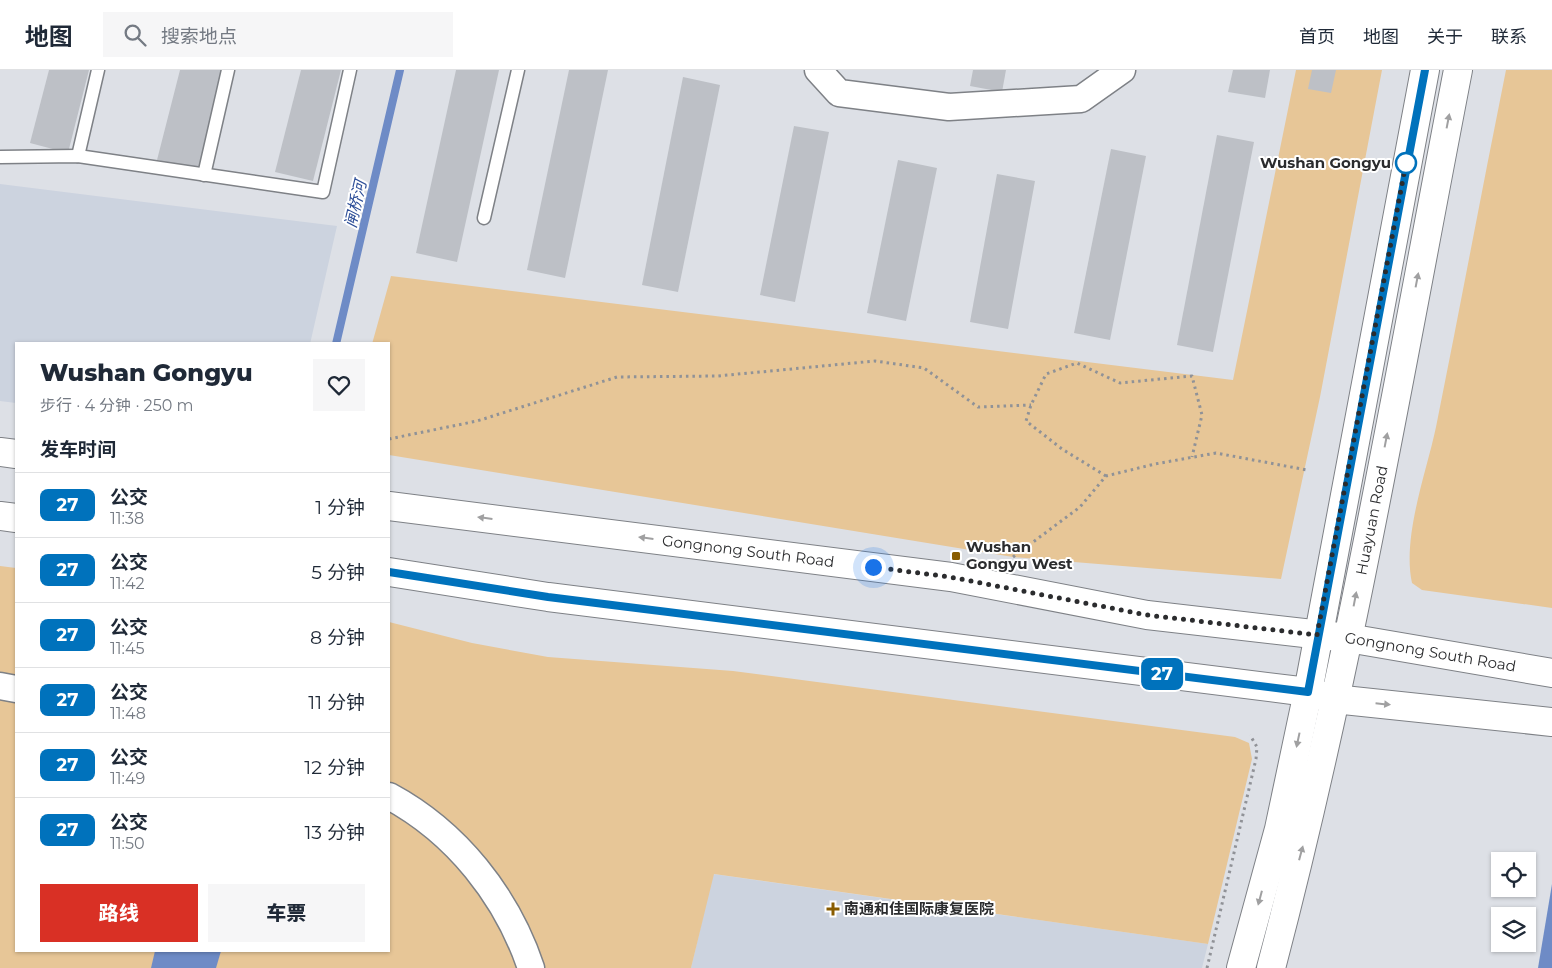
<!DOCTYPE html>
<html lang="zh">
<meta charset="utf-8">
<style>
body{margin:0;font-family:Montserrat,"Noto Sans SC",sans-serif;background:#f6f6f7;color:#1f2937;height:100vh;display:flex;flex-direction:column;font-size:19px;white-space:nowrap}
*{box-sizing:border-box;margin:0}
p{font-size:16px;color:#747a83}
.icon{flex:none;width:28px;height:28px;fill:none;stroke:currentColor;stroke-width:2;stroke-linecap:round;stroke-linejoin:round}
.map{position:relative;flex:1;overflow:hidden}
.details{position:absolute;left:15px;top:272px;width:375px;height:610px;display:flex;flex-direction:column;background:#fff;border-radius:0px;box-shadow:0 1px 4px #0004}
.details>*{flex:none}
.badge{padding:0 10px;border-radius:8px;font-size:18px;line-height:32px}
.fabs{position:absolute;left:1491px;top:782px;display:grid;gap:10px}
.fabs a{display:grid;place-items:center;width:45px;height:45px;border-radius:0px;background:#fff;box-shadow:0 1px 4px #0004;font-size:25px}
.you{position:absolute;width:25px;height:25px;margin:-12px;border:4px solid #fff;border-radius:50%;background:#1a73e8;box-shadow:0 0 0 8px #1a73e833}
.map>.badge{position:absolute;translate:-50% -50%;box-shadow:0 0 0 2px #fff}
h2{padding:0 25px;font-size:19px;line-height:45px}
.round{display:grid;place-items:center;flex:none;width:52px;height:52px;border-radius:0px;background:#f6f6f7}
.summary{display:flex;align-items:center;justify-content:space-between;height:85px;padding:0 25px}
h1{font-size:24px;font-weight:800;line-height:38px}
.button{display:flex;gap:10px;margin-top:auto;padding:10px 25px}
.button a{flex:1;height:58px;border-radius:0px;background:#d93025;color:#fff;font-size:20px;font-weight:800;line-height:58px;text-align:center}
.button a+a{background:#f6f6f7;color:#1f2937}
ul{padding:0;list-style:none}
li{display:flex;align-items:center;gap:15px;height:65px;padding:0 25px;border-top:1px solid #e0e1e3}
li div{flex:1}
li b{display:block;font-size:19px}
li em{font-style:normal}
li .badge{min-width:55px;font-weight:700;text-align:center}
header{display:flex;align-items:center;gap:30px;box-sizing:border-box;height:70px;padding:0 25px;background:#fff;border-bottom:1px solid #e0e1e3}
header strong{font-size:24px}
nav{display:flex;gap:28px;margin-inline-start:auto;font-size:18px}
.search{width:350px;height:45px;background:#f6f6f7;display:flex;align-items:center;gap:12px;box-sizing:border-box;padding:0 18px;border-radius:0px;color:#747a83;font-size:19px}
.map>svg:first-child{display:block}
.built{fill:#ccd3df}
.green{fill:#e7c697}
.water{fill:#6e8bc6}
.lines{fill:none;stroke-linecap:round;stroke-linejoin:round}
.stream{stroke:#6e8bc6;stroke-width:8}
.building{fill:#bdc0c6}
.lane-casing{stroke:#7e8186;stroke-width:15}
.street-casing{stroke:#7e8186;stroke-width:29}
.secondary-casing{stroke:#7e8186;stroke-width:30}
.primary-casing{stroke:#7e8186;stroke-width:30}
.path{stroke:#909297;stroke-width:3;stroke-dasharray:2.5 4;stroke-linecap:butt}
.lane{stroke:#fff;stroke-width:12}
.street{stroke:#fff;stroke-width:26}
.secondary{stroke:#fff;stroke-width:28}
.primary{stroke:#fff;stroke-width:28}
.oneway{fill:#a0a0a1}
.line-casing{stroke:#fff;stroke-width:11}
.line{stroke:#0072bc;stroke-width:8}
.walk{stroke:#2b2c2e;stroke-width:5;stroke-dasharray:0 9}
.stop-dot{fill:#fff;stroke:#0072bc;stroke-width:2.5}
.poi-dot{fill:#895c00;stroke:#fff;stroke-width:2}
.labels{text-anchor:middle;stroke-width:4;stroke-linejoin:round;paint-order:stroke}
.stop-label{font-size:15px;font-weight:bold;fill:#2b2c2e;stroke:#fff;text-anchor:end}
.street-label{font-size:15px;fill:#2b2c2e;stroke:#fff}
.poi-label{font-size:15px;font-weight:bold;fill:#2b2c2e;stroke:#fff;text-anchor:start}
.water-label{font-size:16px;font-style:italic;fill:#2f5099;stroke:#fff}
</style>
<header>
<strong>地图</strong>
<div class="search"><svg class="icon" aria-label="search" viewBox="0 0 24 24"><circle cx="10" cy="10" r="6"/><path d="M15 15l6 6"/></svg>搜索地点</div>
<nav><a>首页</a><a>地图</a><a>关于</a><a>联系</a></nav>
</header>
<div class="map">
<svg width="1552" height="898" viewBox="0 0 1552 898">
<rect width="100%" height="100%" fill="#dde0e6"/>
<g class="built">
<path d="M0,114L337,156L310,274H16V333L0,331Z"/>
<path d="M713,804L1208,874L1202,898H691Z"/>
</g>
<g class="green">
<path d="M1296,0H1382L1320,327L1281,509L1013,487L389,385V274H372L391,206L1233,310Z"/>
<path d="M1506,0H1552V538L1422,520L1412,513C1402,467 1426,404 1436,357C1460,238 1482,119 1506,0Z"/>
<path d="M0,496L16,498V881H389V552L472,573L548,587L733,601L1235,667L1249,673L1252,689L1208,874L714,804L691,898H0Z"/>
</g>
<g class="water">
<path d="M1552,814V898H1538Z"/>
<path d="M155,881H221L216,898H151Z"/>
</g>
<g class="lines">
<path class="stream" d="M336,274L400,0"/>
</g>
<g class="building">
<path d="M49,0H89L68,83L30,73Z"/>
<path d="M180,0H224L204,105L195,99L157,90Z"/>
<path d="M301,0H341L313,111L275,102Z"/>
<path d="M456,0H499L457,192L416,183Z"/>
<path d="M569,0H608L565,208L527,200Z"/>
<path d="M973,0H1006L1002,22L970,16Z"/>
<path d="M1233,0H1270L1265,28L1228,22Z"/>
<path d="M1312,0H1336L1331,23L1308,19Z"/>
<path d="M683,7L720,15L678,222L642,215Z"/>
<path d="M794,56L829,62L795,232L760,225Z"/>
<path d="M1217,65L1254,72L1213,282L1177,275Z"/>
<path d="M1111,79L1146,86L1110,270L1074,263Z"/>
<path d="M898,90L937,98L906,251L867,243Z"/>
<path d="M997,104L1035,111L1008,259L970,252Z"/>
</g>
<g class="lines">
<defs>
<g id="lane">
<path d="M78,86L98,0"/>
<path d="M0,87L78,86L323,122L350,0"/>
<path d="M204,105L228,0"/>
<path d="M484,148L518,0"/>
</g>
<g id="street">
<path d="M818,0L839,23L949,37L1081,29L1122,0"/>
<path d="M0,616L16,619"/>
<path d="M389,726C456,762 507,826 531,898"/>
</g>
<g id="secondary">
<path d="M1241,898L1279,759L1308,622L1425,0"/>
<path id="s1" d="M1271,898C1349,602 1400,300 1458,0"/>
</g>
<g id="primary">
<path d="M0,382L16,384"/>
<path id="s2" d="M389,436L951,507L1147,545L1348,568L1552,603"/>
<path d="M0,446L16,448"/>
<path d="M389,502L548,527L1308,622L1334,629L1552,652"/>
</g>
</defs>
<use href="#lane" class="lane-casing"/>
<use href="#street" class="street-casing"/>
<use href="#secondary" class="secondary-casing"/>
<use href="#primary" class="primary-casing"/>
<g class="path">
<path d="M389,369L477,351L617,307L718,306L875,291L924,298L978,337L1031,335"/>
<path d="M1106,406L1062,379L1026,351L1031,335L1046,304L1077,293L1120,313L1192,306L1202,345L1192,387"/>
<path d="M1013,487L1080,437L1106,406L1155,394L1216,383L1307,400"/>
<path d="M1207,898L1256,689L1257,677L1250,665"/>
</g>
<use href="#lane" class="lane"/>
<use href="#street" class="street"/>
<use href="#secondary" class="secondary"/>
<use href="#primary" class="primary"/>
</g>
<defs><path id="oneway-solid" d="M-6-.8H1V-3.2L6.5 0L1 3.2V.8H-6Z" transform="scale(1.25)"/></defs>
<g class="oneway">
<use href="#oneway-solid" transform="translate(1448 51) rotate(-79)"/>
<use href="#oneway-solid" transform="translate(1417 210) rotate(-79)"/>
<use href="#oneway-solid" transform="translate(1386 370) rotate(-79)"/>
<use href="#oneway-solid" transform="translate(485 448) rotate(-173)"/>
<use href="#oneway-solid" transform="translate(646 468) rotate(-173)"/>
<use href="#oneway-solid" transform="translate(1355 529) rotate(-79)"/>
<use href="#oneway-solid" transform="translate(1383 634) rotate(6)"/>
<use href="#oneway-solid" transform="translate(1298 670) rotate(102)"/>
<use href="#oneway-solid" transform="translate(1301 783) rotate(-75)"/>
<use href="#oneway-solid" transform="translate(1260 828) rotate(105)"/>
</g>
<g class="lines">
<defs>
<path id="line" d="M389,502L548,527L1308,622L1425,0"/>
</defs>
<use href="#line" class="line-casing"/>
<use href="#line" class="line"/>
<path class="walk" d="M873,497L950,507L1147,545L1317,565L1406,93"/>
</g>
<circle class="stop-dot" cx="1406" cy="93" r="10"/>
<g class="poi-dot">
<rect x="951" y="481" width="10" height="10" rx="2.5"/>
<path d="M830.5 831.5h5v5h5v5h-5v5h-5v-5h-5v-5h5z"/>
</g>
<g class="labels">
<g class="stop-label">
<text x="1391" y="98">Wushan Gongyu</text>
</g>
<g class="street-label">
<text dy="5" stroke="none"><textPath href="#s1" startOffset="459">Huayuan Road</textPath></text>
<text dy="5" stroke="none"><textPath href="#s2" startOffset="362">Gongnong South Road</textPath></text>
<text dy="5" stroke="none"><textPath href="#s2" startOffset="1052">Gongnong South Road</textPath></text>
</g>
<g class="poi-label">
<text x="966" y="482">Wushan<tspan x="966" dy="17">Gongyu West</tspan></text>
<text x="844" y="844">南通和佳国际康复医院</text>
</g>
<g class="water-label">
<text transform="translate(355 134) rotate(-77)" y="6">闸桥河</text>
</g>
</g>
</svg>
<div class="fabs">
<a><svg class="icon" aria-label="locate" viewBox="0 0 24 24"><circle cx="12" cy="12" r="6"/><path d="M12 2v4M12 18v4M2 12h4M18 12h4"/></svg></a>
<a><svg class="icon" aria-label="layers" viewBox="0 0 24 24"><path d="M12 4l9 5-9 5-9-5zM3 14l9 5 9-5"/></svg></a>
</div>
<div class="you" style="left:873px;top:497px"></div>
<b class="badge" style="left:1162px;top:604px;background:#0072bc;color:#fff">27</b>
<section class="details">
<div class="summary"><div><h1>Wushan Gongyu</h1><p>步行 · 4 分钟 · 250 m</p></div><a class="round"><svg class="icon" aria-label="heart" viewBox="0 0 24 24"><path d="M12 20l-8-8c-3-5 5-10 8-4 3-6 11-1 8 4z"/></svg></a></div>
<h2>发车时间</h2>
<ul>
<li><span class="badge" style="background:#0072bc;color:#fff">27</span><div><b>公交</b><p>11:38</p></div><em>1 分钟</em></li>
<li><span class="badge" style="background:#0072bc;color:#fff">27</span><div><b>公交</b><p>11:42</p></div><em>5 分钟</em></li>
<li><span class="badge" style="background:#0072bc;color:#fff">27</span><div><b>公交</b><p>11:45</p></div><em>8 分钟</em></li>
<li><span class="badge" style="background:#0072bc;color:#fff">27</span><div><b>公交</b><p>11:48</p></div><em>11 分钟</em></li>
<li><span class="badge" style="background:#0072bc;color:#fff">27</span><div><b>公交</b><p>11:49</p></div><em>12 分钟</em></li>
<li><span class="badge" style="background:#0072bc;color:#fff">27</span><div><b>公交</b><p>11:50</p></div><em>13 分钟</em></li>
</ul>
<div class="button"><a>路线</a><a>车票</a></div>
</section>
</div>
